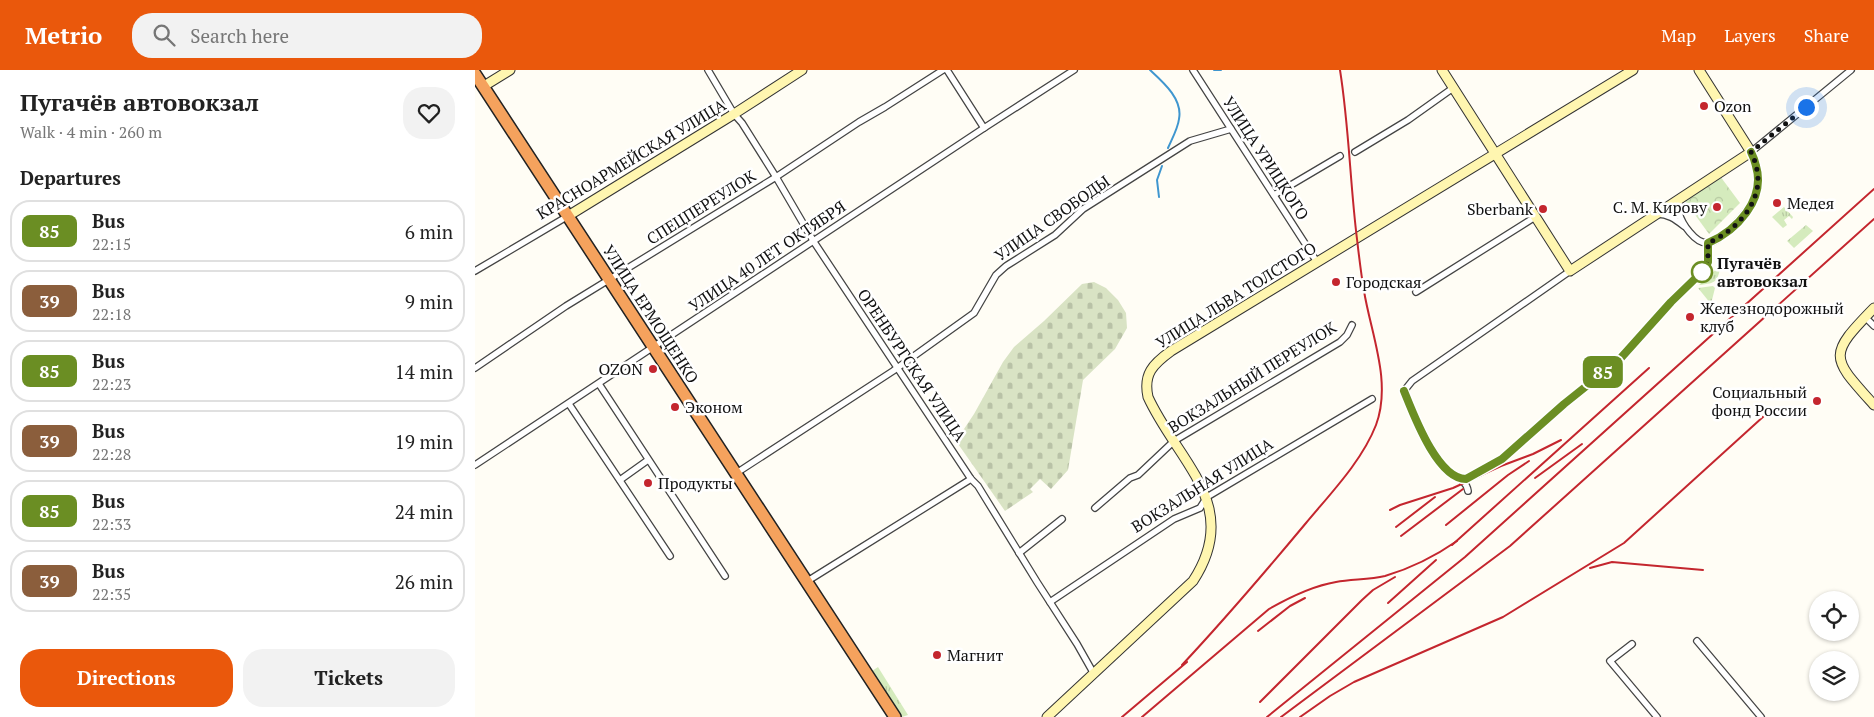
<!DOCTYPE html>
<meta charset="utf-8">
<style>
body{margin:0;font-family:"PT Serif",serif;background:#f2f2f2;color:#222;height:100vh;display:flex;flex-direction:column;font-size:19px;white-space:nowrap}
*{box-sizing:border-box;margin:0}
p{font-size:16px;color:#767676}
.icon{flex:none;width:28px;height:28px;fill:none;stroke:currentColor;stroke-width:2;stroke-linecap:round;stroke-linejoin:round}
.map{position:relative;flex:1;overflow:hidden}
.details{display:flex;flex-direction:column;background:#fff;width:475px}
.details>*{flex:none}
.badge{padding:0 10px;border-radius:8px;font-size:18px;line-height:32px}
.controls{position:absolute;left:1334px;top:521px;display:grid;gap:10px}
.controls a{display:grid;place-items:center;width:50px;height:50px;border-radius:50%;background:#fff;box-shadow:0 1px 4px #0004;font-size:25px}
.you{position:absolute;width:25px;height:25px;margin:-12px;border:4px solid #fff;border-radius:50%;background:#1a73e8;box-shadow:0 0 0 8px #1a73e833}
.map>.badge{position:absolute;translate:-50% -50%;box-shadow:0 0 0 2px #fff}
h2{padding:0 20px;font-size:19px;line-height:45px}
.round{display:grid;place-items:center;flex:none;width:52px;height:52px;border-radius:20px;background:#f2f2f2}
.headline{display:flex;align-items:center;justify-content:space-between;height:85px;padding:0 20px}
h1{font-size:24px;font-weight:800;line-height:38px}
.action{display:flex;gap:10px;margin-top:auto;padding:10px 20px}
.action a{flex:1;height:58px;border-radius:20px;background:#ea580c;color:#fff;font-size:20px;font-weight:800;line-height:58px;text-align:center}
.action a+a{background:#f2f2f2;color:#222}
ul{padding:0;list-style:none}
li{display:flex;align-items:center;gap:15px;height:62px;margin:0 10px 8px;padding:0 10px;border:2px solid #e0e0e0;border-radius:20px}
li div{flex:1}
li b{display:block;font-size:19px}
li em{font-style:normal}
li .badge{min-width:55px;font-weight:700;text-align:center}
header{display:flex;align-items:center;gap:30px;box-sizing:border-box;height:70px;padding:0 25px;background:#ea580c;color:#fff}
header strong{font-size:24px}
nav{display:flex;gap:28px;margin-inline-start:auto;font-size:18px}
.search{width:350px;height:45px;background:#f2f2f2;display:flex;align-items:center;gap:12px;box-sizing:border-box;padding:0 18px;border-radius:20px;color:#767676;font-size:19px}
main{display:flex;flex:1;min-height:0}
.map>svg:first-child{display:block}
.grass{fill:url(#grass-tufts)}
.cemetery{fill:url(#cemetery-stones)}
.park{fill:url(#park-crowns)}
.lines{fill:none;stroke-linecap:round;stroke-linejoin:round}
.stream{stroke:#3f96cf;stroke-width:2}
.street-casing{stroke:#444;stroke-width:8}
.secondary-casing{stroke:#333;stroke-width:11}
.highway-casing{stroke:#222;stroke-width:14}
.street{stroke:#fff;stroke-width:5.5}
.secondary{stroke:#fff6b0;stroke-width:9}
.highway{stroke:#f5a25d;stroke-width:11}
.rail{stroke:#c4262e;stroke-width:2}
.line-casing{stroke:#fff;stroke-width:11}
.line{stroke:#6b8e23;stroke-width:8}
.walk{stroke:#111;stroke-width:5;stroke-dasharray:0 9}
.poi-dot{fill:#c4262e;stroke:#fff;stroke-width:2}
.stop-dot{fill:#fff;stroke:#6b8e23;stroke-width:2.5}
.labels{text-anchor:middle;stroke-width:5;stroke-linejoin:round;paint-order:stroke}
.poi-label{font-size:16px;fill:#111;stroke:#fff;text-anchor:start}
.street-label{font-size:16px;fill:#111;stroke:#fff}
.stop-label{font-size:16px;font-weight:bold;fill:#111;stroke:#fff;text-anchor:start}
</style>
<header>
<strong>Metrio</strong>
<div class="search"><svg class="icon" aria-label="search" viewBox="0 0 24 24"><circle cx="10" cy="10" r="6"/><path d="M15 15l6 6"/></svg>Search here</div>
<nav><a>Map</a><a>Layers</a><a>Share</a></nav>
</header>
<main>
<section class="details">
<div class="headline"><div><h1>Пугачёв автовокзал</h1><p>Walk · 4 min · 260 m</p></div><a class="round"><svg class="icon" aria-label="heart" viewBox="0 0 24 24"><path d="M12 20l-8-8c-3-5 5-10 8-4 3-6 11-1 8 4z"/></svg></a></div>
<h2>Departures</h2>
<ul>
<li><span class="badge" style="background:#6b8e23;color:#fff">85</span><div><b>Bus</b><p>22:15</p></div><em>6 min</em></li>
<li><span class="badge" style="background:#8b5e3c;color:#fff">39</span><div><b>Bus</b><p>22:18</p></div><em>9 min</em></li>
<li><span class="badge" style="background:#6b8e23;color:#fff">85</span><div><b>Bus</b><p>22:23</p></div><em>14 min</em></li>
<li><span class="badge" style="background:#8b5e3c;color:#fff">39</span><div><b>Bus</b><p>22:28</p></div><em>19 min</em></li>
<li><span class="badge" style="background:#6b8e23;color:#fff">85</span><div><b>Bus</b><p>22:33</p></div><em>24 min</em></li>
<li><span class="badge" style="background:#8b5e3c;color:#fff">39</span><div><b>Bus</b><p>22:35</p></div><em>26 min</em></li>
</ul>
<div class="action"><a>Directions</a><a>Tickets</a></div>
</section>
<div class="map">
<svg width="1399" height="647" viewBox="0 0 1399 647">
<defs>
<pattern id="grass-tufts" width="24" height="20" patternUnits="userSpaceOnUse" patternTransform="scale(1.25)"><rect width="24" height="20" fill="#d5ebbd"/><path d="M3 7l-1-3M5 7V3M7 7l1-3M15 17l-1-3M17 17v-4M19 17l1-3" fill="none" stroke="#b6c8a1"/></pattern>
<pattern id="cemetery-stones" width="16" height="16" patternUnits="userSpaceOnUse" patternTransform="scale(1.25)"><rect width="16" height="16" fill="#d9e3c4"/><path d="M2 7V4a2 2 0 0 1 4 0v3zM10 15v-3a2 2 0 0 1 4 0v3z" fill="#b9c2a7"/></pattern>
<pattern id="park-crowns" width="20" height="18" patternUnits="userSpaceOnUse" patternTransform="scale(1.25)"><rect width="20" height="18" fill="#d5ebbd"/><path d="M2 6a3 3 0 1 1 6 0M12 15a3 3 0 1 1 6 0" fill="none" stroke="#b6c8a1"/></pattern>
</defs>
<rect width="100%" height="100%" fill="#fffdf5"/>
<g class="grass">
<path d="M1309,137L1318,147L1317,149L1314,146L1309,150L1312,155L1308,158L1297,147Z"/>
<path d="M1331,155L1338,161L1319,178L1312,171Z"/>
<path d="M1246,195C1242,212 1242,213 1224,215Z"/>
<path d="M1238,216L1240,218L1236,234L1223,218Z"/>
<path d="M403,597L433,645L427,647L397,601Z"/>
</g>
<path class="cemetery" d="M619,212L631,218L643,230L651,243L652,258L640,279L608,310L593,400L576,419L565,409L555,419L558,422L530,441L481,371L499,344L528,292L539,277L569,251L607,214Z"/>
<path class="park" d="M1245,106L1265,133L1234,164L1210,131L1213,127Z"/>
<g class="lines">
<g class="stream">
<path d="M675,0C688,12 708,29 704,49C703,58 697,69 693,78"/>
<path d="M739,0H746"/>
<path d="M684,127L682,110L687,96"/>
</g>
<defs>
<g id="street">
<path d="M233,0L259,44L267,53L301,107L339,172L496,409L503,416L562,512L602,574L619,604"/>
<path d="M472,0L509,58"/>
<path d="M718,0L842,192"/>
<path d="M880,82L933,50L978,18"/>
<path d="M799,125L865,86"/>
<path d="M1205,128C1204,133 1203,138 1204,143C1207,154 1220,173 1232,173C1241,173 1251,163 1257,157C1282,132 1289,115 1276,82L1376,0"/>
<path d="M1182,144C1193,144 1200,149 1209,156"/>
<path d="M0,201L93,146"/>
<path d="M941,222L1060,147"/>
<path d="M1390,247L1399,256"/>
<path d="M0,298L91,236L301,107L384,52L410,37L468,0"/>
<path d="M124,314L250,506"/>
<path d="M94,334L195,486"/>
<path d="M0,395L509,58L599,0"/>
<path d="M260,404L418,301L499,243L521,205L531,196L580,165L608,139L715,71L756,59"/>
<path d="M986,409H991L1004,403L1027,389L1089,335L1144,290L1196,232L1229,200L1233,192V173"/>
<path d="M145,410L173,390"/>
<path d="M993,421C991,408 977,406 969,397C951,373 940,348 929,321L937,311L1095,201"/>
<path d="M620,438L655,408L663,405L699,371L865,272L872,265L877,255"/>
<path d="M544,483L587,449"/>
<path d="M331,512L496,409"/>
<path d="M575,532L699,449L725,438L732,427L897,329"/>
<path d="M1222,571L1286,647"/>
<path d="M1157,574L1135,591L1182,647"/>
</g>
<g id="secondary">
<path d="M967,0L1095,201L1276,82L1224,0"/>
<path d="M9,16L35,0"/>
<path d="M93,146L259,44L327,0"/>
<path d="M1399,238C1352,286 1356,287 1399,335"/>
<path d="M572,647L718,511C768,435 702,391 673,327C668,304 678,294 696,281L1158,0"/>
</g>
<path id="highway" d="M0,4L420,647"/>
</defs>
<use href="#street" class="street-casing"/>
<use href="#secondary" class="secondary-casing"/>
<use href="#highway" class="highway-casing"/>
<use href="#street" class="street"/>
<use href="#secondary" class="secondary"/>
<use href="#highway" class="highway"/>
<g class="rail">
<path d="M1060,408L1107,374"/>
<path d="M915,440L925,435L978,418L1026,396L1058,384L1086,370"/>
<path d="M971,455L1033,405L1054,391"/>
<path d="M921,457L960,427"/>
<path d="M926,466L988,419"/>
<path d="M977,475L1174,298"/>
<path d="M1115,498L1137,492L1228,500"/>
<path d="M913,533L961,490"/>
<path d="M783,561L815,536L830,528"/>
<path d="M707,595C750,549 791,501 831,453C856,423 887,391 901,355C917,312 896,264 889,221C886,204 884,186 882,169C875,113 874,56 865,0"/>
<path d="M785,632L887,530L898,520L920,507"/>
<path d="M647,647L712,592"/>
<path d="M667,647L794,539C815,527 837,516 861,512C877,509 894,510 910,506C937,498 959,487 982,471"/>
<path d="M792,647L990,487L1399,119"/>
<path d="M806,647L1035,476L1399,149"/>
<path d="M825,647L855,626L879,612L1028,547L1149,473L1289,346"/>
</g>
</g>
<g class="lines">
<defs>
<path id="line" d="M929,321C938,343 962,409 991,409L1027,389L1089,334L1144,290L1196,232L1229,200L1233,192V173C1261,161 1291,130 1281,96C1280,91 1278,86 1276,82"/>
</defs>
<use href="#line" class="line-casing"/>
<use href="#line" class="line"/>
<path class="walk" d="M1227,202L1233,192V173C1261,161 1291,130 1281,96C1280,91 1278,86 1276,82L1331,37"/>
</g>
<g class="poi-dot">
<circle cx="1229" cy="36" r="5"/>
<circle cx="1302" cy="133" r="5"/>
<circle cx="1242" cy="137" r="5"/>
<circle cx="1068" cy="139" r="5"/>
<circle cx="861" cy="212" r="5"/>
<circle cx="1215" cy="247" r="5"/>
<circle cx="178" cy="299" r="5"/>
<circle cx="1342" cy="331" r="5"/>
<circle cx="200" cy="337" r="5"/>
<circle cx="173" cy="413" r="5"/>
<circle cx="462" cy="585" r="5"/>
</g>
<circle class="stop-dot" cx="1227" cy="202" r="10"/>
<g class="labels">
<g class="poi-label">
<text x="1239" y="42">Ozon</text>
<text x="1312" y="139">Медея</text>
<text x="1232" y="143" text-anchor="end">С. М. Кирову</text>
<text x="1058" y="145" text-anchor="end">Sberbank</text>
<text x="871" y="218">Городская</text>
<text x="1225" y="244">Железнодорожный<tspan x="1225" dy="18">клуб</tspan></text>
<text x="168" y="305" text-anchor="end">OZON</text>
<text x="1332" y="328" text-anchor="end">Социальный<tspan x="1332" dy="18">фонд России</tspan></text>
<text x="210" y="343">Эконом</text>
<text x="183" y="419">Продукты</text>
<text x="472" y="591">Магнит</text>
</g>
<g class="street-label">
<text transform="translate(791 88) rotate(57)" y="6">УЛИЦА УРИЦКОГО</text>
<text transform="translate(156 89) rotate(-31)" y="6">КРАСНОАРМЕЙСКАЯ УЛИЦА</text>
<text transform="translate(226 137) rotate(-32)" y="6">СПЕЦПЕРЕУЛОК</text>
<text transform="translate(577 148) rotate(-35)" y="6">УЛИЦА СВОБОДЫ</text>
<text transform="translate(292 186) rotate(-34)" y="6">УЛИЦА 40 ЛЕТ ОКТЯБРЯ</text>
<text transform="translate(761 225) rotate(-32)" y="6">УЛИЦА ЛЬВА ТОЛСТОГО</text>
<text transform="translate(176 244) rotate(57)" y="6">УЛИЦА ЕРМОЩЕНКО</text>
<text transform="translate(437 295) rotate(56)" y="6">ОРЕНБУРГСКАЯ УЛИЦА</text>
<text transform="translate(777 307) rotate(-32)" y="6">ВОКЗАЛЬНЫЙ ПЕРЕУЛОК</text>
<text transform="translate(727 415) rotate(-32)" y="6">ВОКЗАЛЬНАЯ УЛИЦА</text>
</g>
<g class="stop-label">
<text x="1242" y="199">Пугачёв<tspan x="1242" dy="18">автовокзал</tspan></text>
</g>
</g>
</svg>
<div class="controls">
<a><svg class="icon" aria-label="locate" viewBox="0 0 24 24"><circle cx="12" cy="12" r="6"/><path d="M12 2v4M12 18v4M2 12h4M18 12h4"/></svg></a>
<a><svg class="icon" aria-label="layers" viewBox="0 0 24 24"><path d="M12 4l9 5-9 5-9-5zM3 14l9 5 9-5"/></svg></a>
</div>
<div class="you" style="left:1331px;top:37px"></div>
<b class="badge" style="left:1128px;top:302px;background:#6b8e23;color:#fff">85</b>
</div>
</main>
